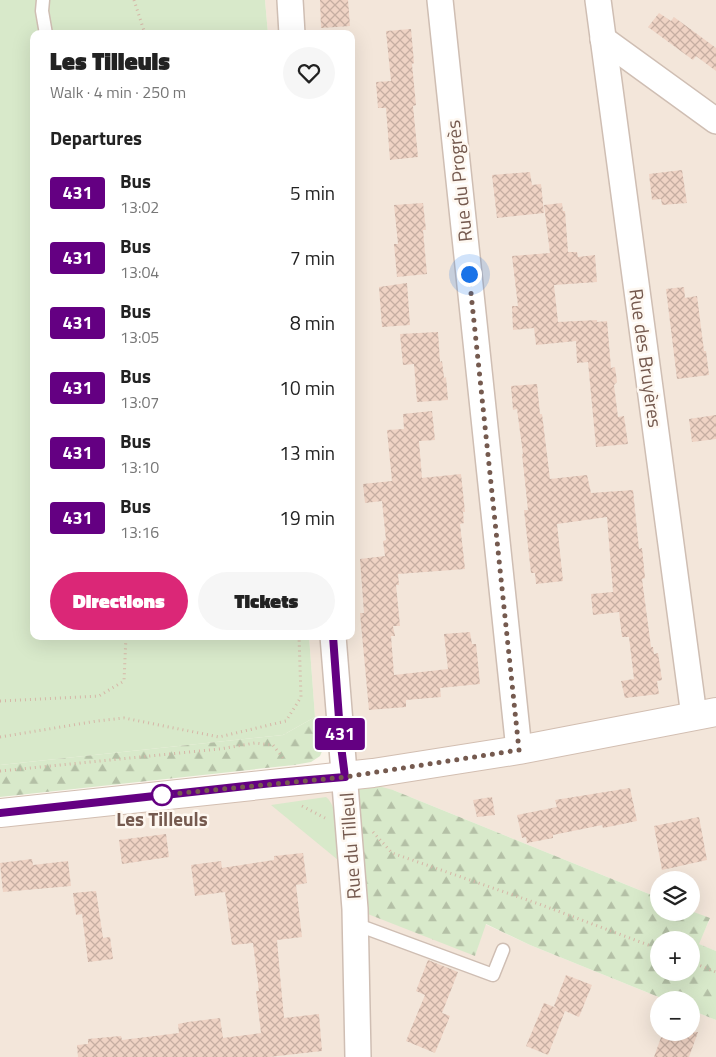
<!DOCTYPE html>
<meta charset="utf-8">
<style>
body{margin:0;font-family:"Titillium Web",sans-serif;background:#f6f6f6;color:#222;height:100vh;display:flex;flex-direction:column;font-size:19px;white-space:nowrap}
*{box-sizing:border-box;margin:0}
p{font-size:16px;color:#767676}
.icon{flex:none;width:28px;height:28px;fill:none;stroke:currentColor;stroke-width:2;stroke-linecap:round;stroke-linejoin:round}
.map{position:relative;flex:1;overflow:hidden}
.sheet{position:absolute;left:30px;top:30px;width:325px;height:610px;display:flex;flex-direction:column;background:#fff;border-radius:10px;box-shadow:0 5px 20px #0002}
.sheet>*{flex:none}
.badge{padding:0 10px;border-radius:4px;font-size:18px;line-height:32px}
.fabs{position:absolute;left:650px;top:871px;display:grid;gap:10px}
.fabs a{display:grid;place-items:center;width:50px;height:50px;border-radius:50%;background:#fff;box-shadow:0 5px 20px #0002;font-size:25px}
.you{position:absolute;width:25px;height:25px;margin:-12px;border:4px solid #fff;border-radius:50%;background:#1a73e8;box-shadow:0 0 0 8px #1a73e833}
.map>.badge{position:absolute;translate:-50% -50%;box-shadow:0 0 0 2px #fff}
h2{padding:0 20px;font-size:19px;line-height:45px}
.round{display:grid;place-items:center;flex:none;width:52px;height:52px;border-radius:26px;background:#f6f6f6}
.headline{display:flex;align-items:center;justify-content:space-between;height:85px;padding:0 20px}
h1{font-size:24px;font-weight:800;line-height:38px}
.cta{display:flex;gap:10px;margin-top:auto;padding:10px 20px}
.cta a{flex:1;height:58px;border-radius:30px;background:#db2777;color:#fff;font-size:20px;font-weight:800;line-height:58px;text-align:center}
.cta a+a{background:#f6f6f6;color:#222}
ul{padding:0;list-style:none}
li{display:flex;align-items:center;gap:15px;height:65px;padding:0 20px}
li div{flex:1}
li b{display:block;font-size:19px}
li em{font-style:normal}
li .badge{min-width:55px;font-weight:700;text-align:center}
.map>svg:first-child{display:block}
.residential{fill:#f3e6da}
.green{fill:#d8e9ca}
.forest{fill:url(#forest-firs);fill-rule:evenodd}
.building{fill:url(#building-cross-hatch)}
.lines{fill:none;stroke-linecap:round;stroke-linejoin:round}
.lane-casing{stroke:#cfbeb3;stroke-width:15}
.street-casing{stroke:#cfbeb3;stroke-width:28}
.secondary-casing{stroke:#d2beb1;stroke-width:30}
.path{stroke:#d5b6a7;stroke-width:3;stroke-dasharray:1 4;stroke-linecap:butt}
.lane{stroke:#fff;stroke-width:12}
.street{stroke:#fff;stroke-width:25}
.secondary{stroke:#fff;stroke-width:28}
.line-casing{stroke:#fff;stroke-width:11}
.line{stroke:#640082;stroke-width:8}
.walk{stroke:#755a4f;stroke-width:5;stroke-dasharray:0 9}
.stop-dot{fill:#fff;stroke:#640082;stroke-width:2.5}
.labels{text-anchor:middle;stroke-width:5;stroke-linejoin:round;paint-order:stroke}
.street-label{font-size:19px;fill:#755a4f;stroke:#fef8f1}
.stop-label{font-size:19px;font-weight:bold;fill:#755a4f;stroke:#fef8f1}
</style>
<div class="map">
<svg width="716" height="1057" viewBox="0 0 716 1057">
<defs>
<pattern id="forest-firs" width="22" height="20" patternUnits="userSpaceOnUse" patternTransform="scale(1.25)"><rect width="22" height="20" fill="#d8e9ca"/><path d="M5 1l3.5 6h-7zM16 11l3.5 6h-7z" fill="#b4c0a6"/></pattern>
<pattern id="building-cross-hatch" width="8" height="8" patternUnits="userSpaceOnUse" patternTransform="scale(1.25)"><rect width="8" height="8" fill="#efd3c4"/><path d="M0 0l8 8M0 8l8-8" fill="none" stroke="#c6aea2"/></pattern>
</defs>
<rect width="100%" height="100%" fill="#fbf4eb"/>
<path class="residential" d="M265,0H716V951L698,944L710,919L691,911V880H659V898L393,790L475,956L485,924L530,945L666,1000H659V1032H691V1010L716,1020V1057H0V813L345,776L324,728L315,717L309,636H351V34H268Z"/>
<g class="green">
<path d="M0,0H265L268,34H34V636H309L315,717L283,735L0,765Z"/>
<path d="M326,797C340,808 337,843 338,860L271,805Z"/>
</g>
<g class="forest">
<path d="M315,717L324,728L325,744L320,756L311,762L294,765L0,797V765L283,735Z"/>
<path d="M345,777L393,790L659,898V912H691V911L710,918L699,944L716,951V1020L691,1010V1000H666L530,945L486,924L475,956L355,909ZM659,940H691V972H659Z"/>
</g>
<g class="building">
<path d="M320,0H348L350,26L321,28Z"/>
<path d="M659,13L671,21L674,17L716,48V71L696,56L693,60L648,27Z"/>
<path d="M411,29L414,63L412,64L416,105L413,106L418,157L390,160L386,108H378L376,82L391,81L386,31Z"/>
<path d="M682,170L687,203L662,205L661,199L652,200L649,174Z"/>
<path d="M530,172L532,185L541,184L544,213L497,218L492,175Z"/>
<path d="M423,203L426,230H423L427,274L397,277L394,244H398L394,205Z"/>
<path d="M562,203L563,211H565L568,252H577L578,257L595,255L597,282L554,285L558,322L597,320V322L607,321L611,368L615,367L617,382L614,385L618,417L624,416L628,444L596,447L588,362L577,363L576,341L536,345L534,328L513,330L512,306H518L512,256L550,253L544,205Z"/>
<path d="M407,283L410,325L382,327L379,287Z"/>
<path d="M684,287L685,298L697,296L704,351H706L709,375L677,379L666,289Z"/>
<path d="M438,332L440,362L442,361L444,378L446,377L448,400L417,402L414,364L403,365L400,334Z"/>
<path d="M537,384L540,414H542L550,479L587,475L591,493L633,490L639,549L642,548L645,578L642,579L651,647H653L654,654L658,653L662,680L657,681L659,694L625,698L621,681L634,679L629,637H622L619,612L593,615L591,594L613,592L607,517L557,524L563,581L536,584L535,573H531L524,510H528L522,454H523L517,409L513,410L511,386Z"/>
<path d="M432,411L435,440L419,441L422,478L461,474L465,512H463L464,523L460,524L465,569L398,574L399,585H396L400,626H393L395,636H391L394,675L448,669L444,634L470,632L472,644H476L480,684L440,688L441,697L406,700V707L369,710L360,613H364L360,559L385,556L383,541L386,540L382,501L365,503L363,484L392,481L387,430L404,429L403,414Z"/>
<path d="M716,415V439L692,442L689,419Z"/>
<path d="M630,788L637,821L603,828L602,825L553,835V838L527,843L526,837L522,838L517,815L557,807L555,800Z"/>
<path d="M492,797L495,815L477,817L473,800Z"/>
<path d="M699,817L707,860L662,870L654,826Z"/>
<path d="M166,834L169,857L122,864L119,840Z"/>
<path d="M303,853L307,883L296,885L302,937L277,940L280,975L284,1018L319,1014L322,1051L269,1057H78L77,1045L88,1044V1039L121,1036L122,1040L179,1033L178,1024L188,1022L220,1018L223,1038L261,1033L256,991H259L253,943L232,945L225,892L195,896L191,865L221,861L222,868L274,860V856Z"/>
<path d="M32,859L33,865L68,861L71,886L3,892L0,863Z"/>
<path d="M96,891L103,938L110,937L113,959L88,962L82,914L76,915L73,893Z"/>
<path d="M428,960L458,972L442,1013L450,1016L435,1053L406,1041L425,995L416,991Z"/>
<path d="M566,975L592,985L579,1017L565,1011L548,1055L526,1046L544,1003L557,1008L554,1006Z"/>
<path d="M663,1032H698L689,1057H654Z"/>
</g>
<g class="lines">
<defs>
<g id="lane">
<path d="M43,0L42,11L46,34"/>
<path d="M355,924L493,975L503,950"/>
</g>
<g id="street">
<path d="M290,0L292,34"/>
<path d="M440,0L519,750"/>
<path d="M598,0L694,716"/>
<path d="M603,39L716,121"/>
<path d="M333,636L355,909L358,1057"/>
</g>
<path id="secondary" d="M0,813L373,773L519,750L716,712"/>
</defs>
<use href="#lane" class="lane-casing"/>
<use href="#street" class="street-casing"/>
<use href="#secondary" class="secondary-casing"/>
<g class="path">
<path d="M134,0L145,34"/>
<path d="M0,701L99,696L124,681L126,636"/>
<path d="M0,737L97,721L124,718L219,737L286,721L301,697L299,636"/>
<path d="M0,771L220,749L255,743L273,745L283,758"/>
<path d="M302,806L325,818"/>
<path d="M373,832L392,853L539,904L659,949"/>
<path d="M691,962L716,972"/>
</g>
<use href="#lane" class="lane"/>
<use href="#street" class="street"/>
<use href="#secondary" class="secondary"/>
</g>
<g class="lines">
<defs>
<path id="line" d="M0,813L273,783L345,777L341,746L333,636"/>
</defs>
<use href="#line" class="line-casing"/>
<use href="#line" class="line"/>
<path class="walk" d="M162,795L345,777L519,750L469,274"/>
</g>
<circle class="stop-dot" cx="162" cy="795" r="10"/>
<g class="labels">
<g class="street-label">
<text transform="translate(459 181) rotate(-96)" y="7">Rue du Progrès</text>
<text transform="translate(646 358) rotate(82)" y="7">Rue des Bruyères</text>
<text transform="translate(350 846) rotate(-94)" y="7">Rue du Tilleul</text>
</g>
<g class="stop-label">
<text x="162" y="826">Les Tilleuls</text>
</g>
</g>
</svg>
<div class="fabs">
<a><svg class="icon" aria-label="layers" viewBox="0 0 24 24"><path d="M12 4l9 5-9 5-9-5zM3 14l9 5 9-5"/></svg></a>
<a>+</a>
<a>−</a>
</div>
<div class="you" style="left:469px;top:274px"></div>
<b class="badge" style="left:340px;top:734px;background:#640082;color:#fff">431</b>
<section class="sheet">
<div class="headline"><div><h1>Les Tilleuls</h1><p>Walk · 4 min · 250 m</p></div><a class="round"><svg class="icon" aria-label="heart" viewBox="0 0 24 24"><path d="M12 20l-8-8c-3-5 5-10 8-4 3-6 11-1 8 4z"/></svg></a></div>
<h2>Departures</h2>
<ul>
<li><span class="badge" style="background:#640082;color:#fff">431</span><div><b>Bus</b><p>13:02</p></div><em>5 min</em></li>
<li><span class="badge" style="background:#640082;color:#fff">431</span><div><b>Bus</b><p>13:04</p></div><em>7 min</em></li>
<li><span class="badge" style="background:#640082;color:#fff">431</span><div><b>Bus</b><p>13:05</p></div><em>8 min</em></li>
<li><span class="badge" style="background:#640082;color:#fff">431</span><div><b>Bus</b><p>13:07</p></div><em>10 min</em></li>
<li><span class="badge" style="background:#640082;color:#fff">431</span><div><b>Bus</b><p>13:10</p></div><em>13 min</em></li>
<li><span class="badge" style="background:#640082;color:#fff">431</span><div><b>Bus</b><p>13:16</p></div><em>19 min</em></li>
</ul>
<div class="cta"><a>Directions</a><a>Tickets</a></div>
</section>
</div>
